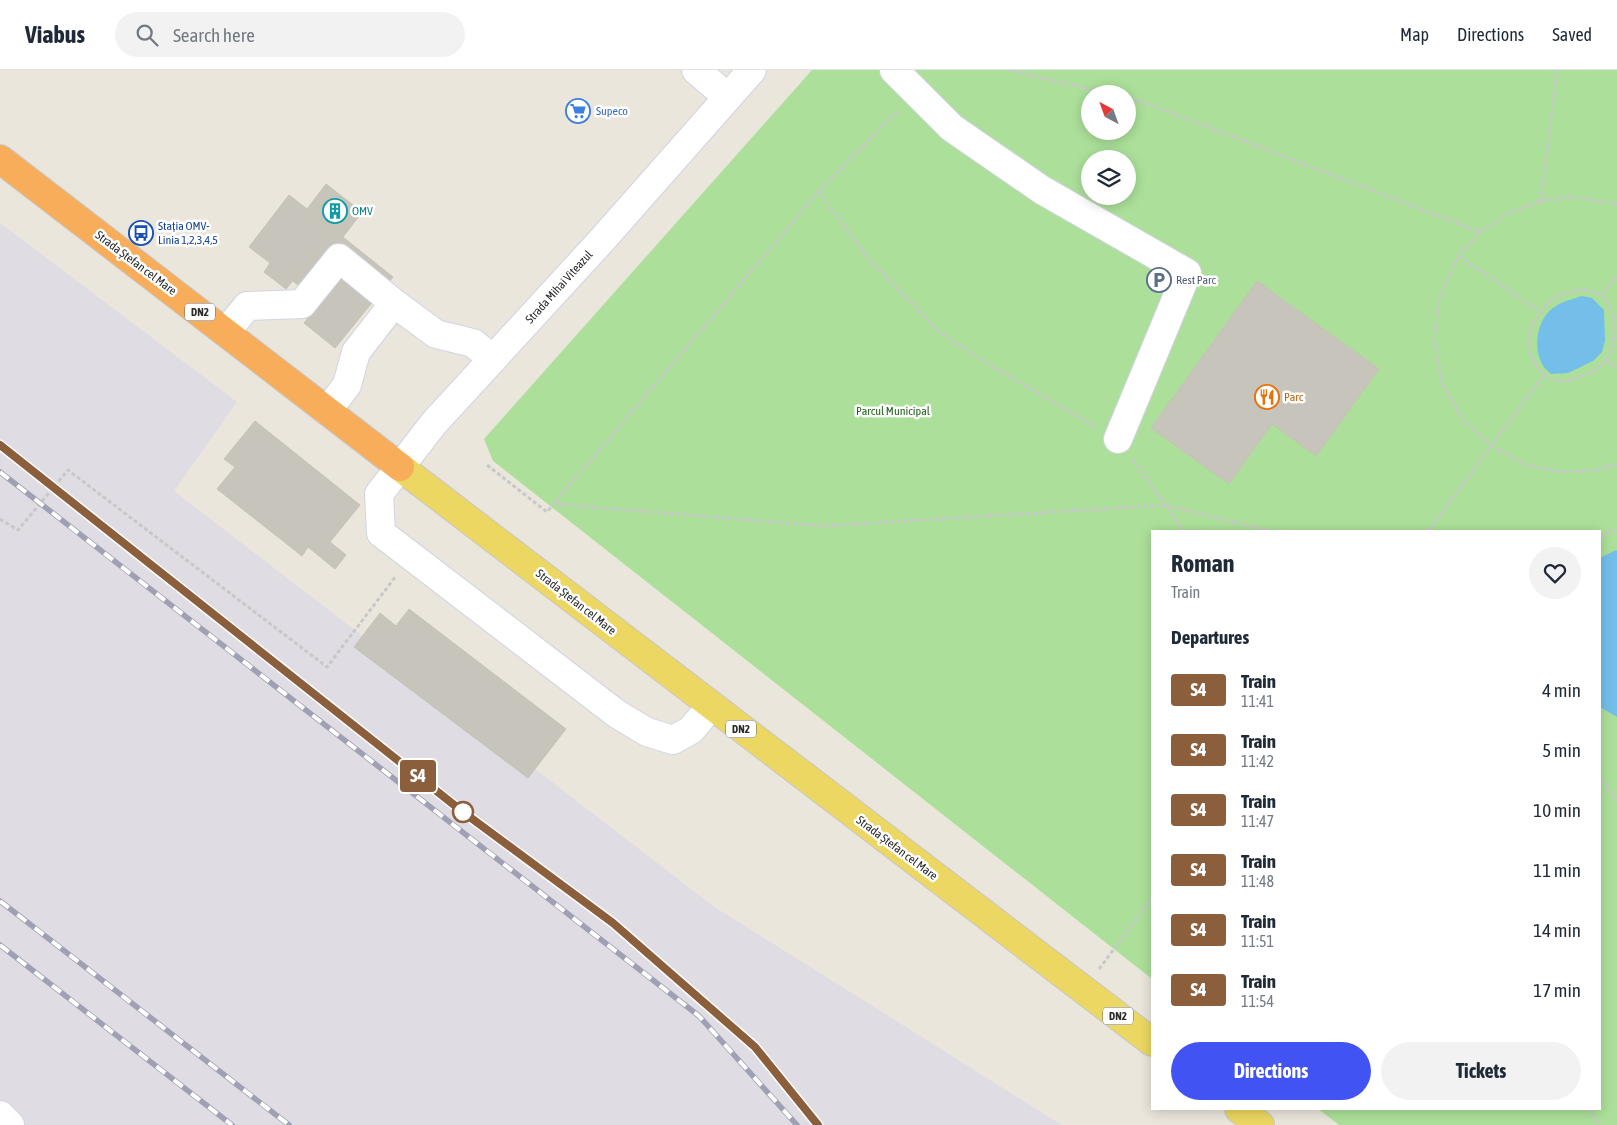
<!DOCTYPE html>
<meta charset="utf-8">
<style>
body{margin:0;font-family:"Asap Condensed",sans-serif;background:#f2f2f3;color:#1f2937;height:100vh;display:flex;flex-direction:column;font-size:19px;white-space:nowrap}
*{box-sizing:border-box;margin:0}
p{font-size:16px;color:#747a83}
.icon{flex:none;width:28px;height:28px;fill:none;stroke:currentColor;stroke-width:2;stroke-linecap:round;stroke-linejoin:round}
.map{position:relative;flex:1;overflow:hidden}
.sheet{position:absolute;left:1151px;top:460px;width:450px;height:580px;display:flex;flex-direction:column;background:#fff;border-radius:0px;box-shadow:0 2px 12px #0003}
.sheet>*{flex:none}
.badge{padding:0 10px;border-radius:4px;font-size:18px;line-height:32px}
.needle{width:32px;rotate:319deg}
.fabs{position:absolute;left:1081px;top:15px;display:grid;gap:10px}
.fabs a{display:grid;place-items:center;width:55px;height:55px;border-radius:50%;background:#fff;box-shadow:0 2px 12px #0003;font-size:25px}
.map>.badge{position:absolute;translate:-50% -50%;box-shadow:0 0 0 2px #fff}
h2{padding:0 20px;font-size:19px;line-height:45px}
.round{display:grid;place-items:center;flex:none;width:52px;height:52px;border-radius:26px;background:#f2f2f3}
.overview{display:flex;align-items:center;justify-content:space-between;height:85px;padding:0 20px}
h1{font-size:24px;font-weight:700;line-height:38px}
.button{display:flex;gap:10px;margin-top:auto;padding:10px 20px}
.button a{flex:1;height:58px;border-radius:30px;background:#4253f3;color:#fff;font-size:20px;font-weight:700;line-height:58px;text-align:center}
.button a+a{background:#f2f2f3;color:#1f2937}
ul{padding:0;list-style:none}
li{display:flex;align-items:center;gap:15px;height:60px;padding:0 20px}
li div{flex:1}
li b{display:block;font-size:19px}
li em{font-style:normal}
li .badge{min-width:55px;font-weight:700;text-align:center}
header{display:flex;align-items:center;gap:30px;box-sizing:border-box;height:70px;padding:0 25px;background:#fff;border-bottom:1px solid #e0e1e3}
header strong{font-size:24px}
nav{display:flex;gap:28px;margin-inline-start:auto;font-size:18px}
.search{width:350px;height:45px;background:#f2f2f3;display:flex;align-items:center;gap:12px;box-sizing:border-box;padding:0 18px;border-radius:28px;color:#747a83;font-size:19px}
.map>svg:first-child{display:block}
.industrial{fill:#dfdce4}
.green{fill:#ace09a;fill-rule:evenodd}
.water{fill:#73bfea}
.building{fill:#c7c4bb;stroke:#c6c2b6}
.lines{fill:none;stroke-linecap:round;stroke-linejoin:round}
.minor-casing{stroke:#d1d3e2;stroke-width:30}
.major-casing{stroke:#c8c8c8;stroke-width:30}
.highway-casing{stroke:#c8c8c8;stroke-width:30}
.path{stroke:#c8c8c8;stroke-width:3;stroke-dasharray:4 2.5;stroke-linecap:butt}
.minor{stroke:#fff;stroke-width:28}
.major{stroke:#ebd761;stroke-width:28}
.highway{stroke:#f8ad5a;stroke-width:28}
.rail-casing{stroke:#9fa0b3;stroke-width:5.5}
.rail{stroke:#fff;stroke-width:4;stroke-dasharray:11;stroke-linecap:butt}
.line-casing{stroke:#fff;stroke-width:11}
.line{stroke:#8b5e3c;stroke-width:8}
.stop-dot{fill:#fff;stroke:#8b5e3c;stroke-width:2.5}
.labels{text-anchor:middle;stroke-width:5;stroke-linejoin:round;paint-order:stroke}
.shield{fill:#fff;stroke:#6a6a6a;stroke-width:1}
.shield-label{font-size:11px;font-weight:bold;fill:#2a2a2a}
.shop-label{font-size:12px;fill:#366cbe;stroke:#fff;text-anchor:start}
.culture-label{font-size:12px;fill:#0d838f;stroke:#fff;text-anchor:start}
.transit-label{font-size:12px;fill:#164399;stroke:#fff;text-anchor:start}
.street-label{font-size:12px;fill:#2a2a2a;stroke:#fff}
.service-label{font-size:12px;fill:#4e5e75;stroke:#fff;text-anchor:start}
.food-label{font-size:12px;fill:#c56008;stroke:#fff;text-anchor:start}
.park-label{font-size:12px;fill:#25641d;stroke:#fff}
</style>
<header>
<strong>Viabus</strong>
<div class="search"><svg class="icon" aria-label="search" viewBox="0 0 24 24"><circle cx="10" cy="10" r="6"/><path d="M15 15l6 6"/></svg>Search here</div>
<nav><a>Map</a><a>Directions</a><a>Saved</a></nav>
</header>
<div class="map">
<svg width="1617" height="1055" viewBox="0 0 1617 1055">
<rect width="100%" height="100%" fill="#ebe6dc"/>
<path class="industrial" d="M0,153L237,332L174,421L713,836L1062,1055H0Z"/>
<path class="green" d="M812,0H1617V1055H1339L1318,1039H1600V461H1152V909L493,391L484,369ZM1090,24H1128V61H1090ZM1090,89H1128V126H1090Z"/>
<g class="water">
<path d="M1582,226L1592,228L1604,240L1605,271L1602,282L1593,291L1568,303L1551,304C1547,300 1543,297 1541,292C1533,274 1538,246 1556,236C1563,231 1573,229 1582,226Z"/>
<path d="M1616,480L1617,481V647L1600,637V488Z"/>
</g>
<g class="building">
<path d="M326,114L362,142L343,167L307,139Z"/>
<path d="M289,125L334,160L286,219L264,202L270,193L249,177Z"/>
<path d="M334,160L393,207L335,278L304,253L320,233L293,211Z"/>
<path d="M1257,211L1379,299L1316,386L1272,354L1229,414L1151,358Z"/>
<path d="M255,351L360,435L330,472L346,485L335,499L308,477L302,486L217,419L235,397L224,389Z"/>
<path d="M409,539L566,659L528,708L354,577L380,543L396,556Z"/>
</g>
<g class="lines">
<defs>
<g id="minor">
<path d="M696,0L724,24"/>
<path d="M894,0L952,58L1042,120L1187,203L1118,369"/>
<path d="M226,262L247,236L302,234L339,188L394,233L436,264L473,273L493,289"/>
<path d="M327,341L347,315L356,282L394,233"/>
<path d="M711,636L691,660L673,670L647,662L617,644L381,463L379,424L434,353L602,170L752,0"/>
<path d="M0,1045L10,1055"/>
</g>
<g id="major">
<path d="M400,397L1152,972"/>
<path d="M1239,1039L1260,1055"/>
</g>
<path id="highway" d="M0,89L400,397"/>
</defs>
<use href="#minor" class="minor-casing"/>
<use href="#major" class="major-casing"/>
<use href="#highway" class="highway-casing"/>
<g class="path">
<path d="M1008,0L1112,24"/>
<path d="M1128,27L1169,42L1480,162"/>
<path d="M819,121L866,186L938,261L986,293L1096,357"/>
<path d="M1541,131L1557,0"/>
<path d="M1617,134L1571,127L1541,131L1509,143L1480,162L1458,186L1439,228L1434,270L1442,313L1463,350L1492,376L1526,395L1561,402L1596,400L1617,394"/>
<path d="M1458,186L1539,241"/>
<path d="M1583,219L1602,225C1606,230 1610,235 1612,241C1616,255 1615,277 1607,290C1602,296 1592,302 1585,305C1578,307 1567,313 1559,311C1545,309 1534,297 1531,284C1528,273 1529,264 1533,254C1544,231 1559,223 1583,219Z"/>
<path d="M1602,225L1617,205"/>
<path d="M1606,290L1617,298"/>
<path d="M1133,390L1184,461"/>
<path d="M487,395L547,442L819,121L897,41"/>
<path d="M553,434L824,456L1165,435L1270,461"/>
<path d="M0,449L18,460L68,400L327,597L396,506"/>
<path d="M1428,461L1544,305"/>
<path d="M1600,467L1613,460L1617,462"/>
<path d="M1600,707L1617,731"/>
<path d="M1099,899L1152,828"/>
<path d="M1588,1039L1600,1055"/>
</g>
<use href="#minor" class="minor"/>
<use href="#major" class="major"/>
<use href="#highway" class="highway"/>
<defs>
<g id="rail">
<path d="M0,375L463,742L613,853L755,977L817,1055"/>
<path d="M0,402L699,946L797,1055"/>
<path d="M0,831L289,1055"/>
<path d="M0,875L232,1055"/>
</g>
</defs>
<use href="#rail" class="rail-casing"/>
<use href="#rail" class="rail"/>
</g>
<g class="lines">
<defs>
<path id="line" d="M0,375L463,742L613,853L755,977L818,1055"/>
</defs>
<use href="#line" class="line-casing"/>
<use href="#line" class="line"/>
</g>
<defs>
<symbol id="supermarket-ring" viewBox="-11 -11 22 22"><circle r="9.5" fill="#fff" stroke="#3f7fe0" stroke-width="1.5"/><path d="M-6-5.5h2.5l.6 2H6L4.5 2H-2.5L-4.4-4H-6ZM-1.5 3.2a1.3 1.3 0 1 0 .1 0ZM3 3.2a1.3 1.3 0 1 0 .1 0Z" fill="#3f7fe0"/></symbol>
<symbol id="building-ring" viewBox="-11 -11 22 22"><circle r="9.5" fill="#fff" stroke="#0f9aa8" stroke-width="1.5"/><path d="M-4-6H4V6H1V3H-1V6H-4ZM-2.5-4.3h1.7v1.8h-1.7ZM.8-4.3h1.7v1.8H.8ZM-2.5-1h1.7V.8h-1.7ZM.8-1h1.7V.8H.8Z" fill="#0f9aa8"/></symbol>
<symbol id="bus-ring" viewBox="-11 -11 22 22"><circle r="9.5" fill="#fff" stroke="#1a4fb4" stroke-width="1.5"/><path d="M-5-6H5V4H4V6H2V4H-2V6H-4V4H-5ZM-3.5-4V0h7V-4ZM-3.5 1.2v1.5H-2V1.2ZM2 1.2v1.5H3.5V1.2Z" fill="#1a4fb4"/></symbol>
<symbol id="parking-ring" viewBox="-11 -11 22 22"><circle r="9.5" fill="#fff" stroke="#5c6f8a" stroke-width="1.5"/><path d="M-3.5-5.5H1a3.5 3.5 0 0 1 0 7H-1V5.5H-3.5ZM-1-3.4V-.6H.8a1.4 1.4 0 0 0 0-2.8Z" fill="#5c6f8a"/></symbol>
<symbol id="restaurant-ring" viewBox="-11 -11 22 22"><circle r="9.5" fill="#fff" stroke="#e8710a" stroke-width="1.5"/><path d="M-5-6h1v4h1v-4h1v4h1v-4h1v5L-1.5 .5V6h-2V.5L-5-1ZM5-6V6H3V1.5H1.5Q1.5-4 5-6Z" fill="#e8710a"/></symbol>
</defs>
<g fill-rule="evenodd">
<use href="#supermarket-ring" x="564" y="27" width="28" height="28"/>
<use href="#building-ring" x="321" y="127" width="28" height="28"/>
<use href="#bus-ring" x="127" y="149" width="28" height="28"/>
<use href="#parking-ring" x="1145" y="196" width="28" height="28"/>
<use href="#restaurant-ring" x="1253" y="313" width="28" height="28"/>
</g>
<circle class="stop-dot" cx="463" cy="742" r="10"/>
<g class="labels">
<g class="shield">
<rect x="185" y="233.5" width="30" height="17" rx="4"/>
<rect x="726" y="650.5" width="30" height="17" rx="4"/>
<rect x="1103" y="937.5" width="30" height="17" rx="4"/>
</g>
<g class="shield-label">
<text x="200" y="246">DN2</text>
<text x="741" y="663">DN2</text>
<text x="1118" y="950">DN2</text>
</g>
<g class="shop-label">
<text x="596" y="45">Supeco</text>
</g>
<g class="culture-label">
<text x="352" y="145">OMV</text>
</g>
<g class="transit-label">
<text x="158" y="160">Stația OMV-<tspan x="158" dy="14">Linia 1,2,3,4,5</tspan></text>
</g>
<g class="street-label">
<text transform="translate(136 193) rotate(37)" y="4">Strada Ștefan cel Mare</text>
<text transform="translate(559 217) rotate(-48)" y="4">Strada Mihai Viteazul</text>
<text transform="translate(576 532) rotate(38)" y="4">Strada Ștefan cel Mare</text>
<text transform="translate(897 778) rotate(37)" y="4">Strada Ștefan cel Mare</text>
</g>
<g class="service-label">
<text x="1176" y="214">Rest Parc</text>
</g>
<g class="food-label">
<text x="1284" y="331">Parc</text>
</g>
<g class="park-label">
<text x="893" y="345">Parcul Municipal</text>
</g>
</g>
</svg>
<div class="fabs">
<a><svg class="needle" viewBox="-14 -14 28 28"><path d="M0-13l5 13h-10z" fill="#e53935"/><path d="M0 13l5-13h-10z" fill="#747a83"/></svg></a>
<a><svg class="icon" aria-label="layers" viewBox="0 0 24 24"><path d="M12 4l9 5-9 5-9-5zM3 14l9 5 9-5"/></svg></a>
</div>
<b class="badge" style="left:418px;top:706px;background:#8b5e3c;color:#fff">S4</b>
<section class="sheet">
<div class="overview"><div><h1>Roman</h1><p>Train</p></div><a class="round"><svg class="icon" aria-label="heart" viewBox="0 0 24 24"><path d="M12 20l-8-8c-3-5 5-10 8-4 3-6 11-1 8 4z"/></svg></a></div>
<h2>Departures</h2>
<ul>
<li><span class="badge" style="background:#8b5e3c;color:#fff">S4</span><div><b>Train</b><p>11:41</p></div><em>4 min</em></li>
<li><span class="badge" style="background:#8b5e3c;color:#fff">S4</span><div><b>Train</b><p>11:42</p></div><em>5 min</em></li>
<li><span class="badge" style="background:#8b5e3c;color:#fff">S4</span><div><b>Train</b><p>11:47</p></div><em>10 min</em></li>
<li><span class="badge" style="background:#8b5e3c;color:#fff">S4</span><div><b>Train</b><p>11:48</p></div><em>11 min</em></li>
<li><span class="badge" style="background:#8b5e3c;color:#fff">S4</span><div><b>Train</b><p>11:51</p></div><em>14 min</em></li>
<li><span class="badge" style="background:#8b5e3c;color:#fff">S4</span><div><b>Train</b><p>11:54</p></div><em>17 min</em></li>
</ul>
<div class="button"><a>Directions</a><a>Tickets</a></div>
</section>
</div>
